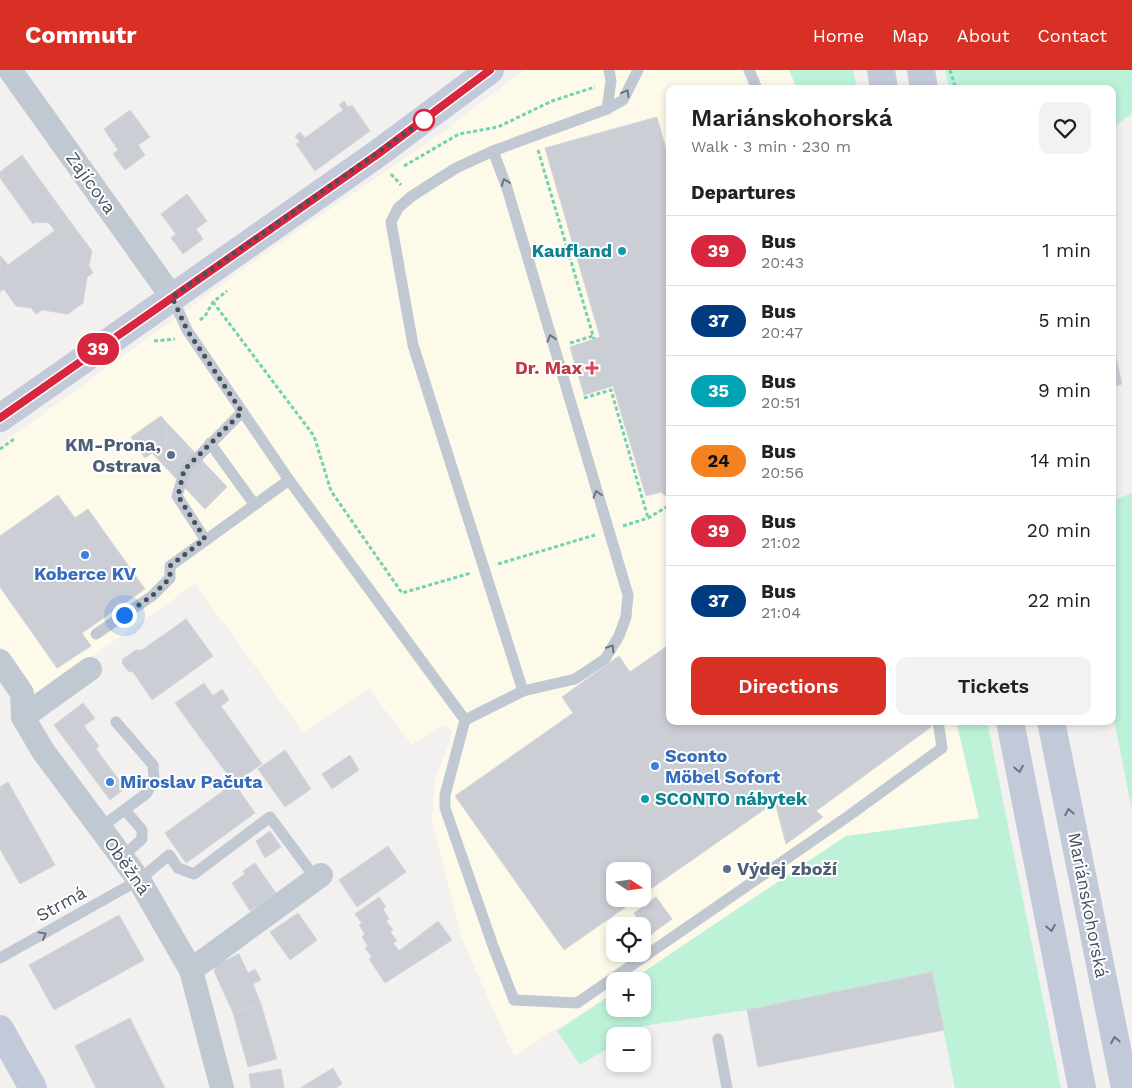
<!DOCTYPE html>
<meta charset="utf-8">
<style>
body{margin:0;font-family:"Work Sans",sans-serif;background:#f2f2f2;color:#202124;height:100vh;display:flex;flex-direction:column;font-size:19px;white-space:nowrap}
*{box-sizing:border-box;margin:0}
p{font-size:16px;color:#757577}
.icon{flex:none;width:28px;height:28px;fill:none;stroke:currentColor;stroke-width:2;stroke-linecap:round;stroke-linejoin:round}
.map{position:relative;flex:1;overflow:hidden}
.panel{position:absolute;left:666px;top:15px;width:450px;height:640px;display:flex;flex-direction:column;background:#fff;border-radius:10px;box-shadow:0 2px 8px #0003}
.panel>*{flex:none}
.badge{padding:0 10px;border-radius:16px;font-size:18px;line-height:32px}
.needle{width:32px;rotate:103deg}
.controls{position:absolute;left:606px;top:792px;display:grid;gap:10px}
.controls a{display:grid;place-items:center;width:45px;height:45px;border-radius:10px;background:#fff;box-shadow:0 2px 8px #0003;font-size:25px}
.you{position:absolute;width:25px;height:25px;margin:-12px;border:4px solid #fff;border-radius:50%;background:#1a73e8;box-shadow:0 0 0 8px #1a73e833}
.map>.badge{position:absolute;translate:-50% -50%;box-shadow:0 0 0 2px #fff}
h2{padding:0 25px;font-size:19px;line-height:45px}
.round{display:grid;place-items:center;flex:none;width:52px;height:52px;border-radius:10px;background:#f2f2f2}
.overview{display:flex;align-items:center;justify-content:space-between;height:85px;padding:0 25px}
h1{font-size:24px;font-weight:600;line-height:38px}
.primary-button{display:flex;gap:10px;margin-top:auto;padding:10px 25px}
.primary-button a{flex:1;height:58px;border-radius:10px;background:#d93025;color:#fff;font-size:20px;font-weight:600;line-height:58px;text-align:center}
.primary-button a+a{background:#f2f2f2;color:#202124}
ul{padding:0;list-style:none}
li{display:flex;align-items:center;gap:15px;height:70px;padding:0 25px;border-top:1px solid #e0e0e0}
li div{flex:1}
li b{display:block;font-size:19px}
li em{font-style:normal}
li .badge{min-width:55px;font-weight:700;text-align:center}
header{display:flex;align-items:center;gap:30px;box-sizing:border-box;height:70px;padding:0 25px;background:#d93025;color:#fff}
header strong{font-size:24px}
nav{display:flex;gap:28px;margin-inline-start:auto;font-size:18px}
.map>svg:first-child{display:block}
.commercial{fill:#fdfae9;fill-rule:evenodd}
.green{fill:#bdf2d9}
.building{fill:#ccced6;stroke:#d4d5dc}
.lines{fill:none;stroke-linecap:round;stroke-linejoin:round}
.path{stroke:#73d2b0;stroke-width:3;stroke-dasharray:4 2.5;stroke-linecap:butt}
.lane{stroke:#c0c8d2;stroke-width:11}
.street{stroke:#c0c8d2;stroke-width:24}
.secondary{stroke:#c2cada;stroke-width:28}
.oneway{stroke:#6b7482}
.oneway2{stroke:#6c7584}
.line-casing{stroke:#fff;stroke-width:11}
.line{stroke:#d7263d;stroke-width:8}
.walk{stroke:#47505f;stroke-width:5;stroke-dasharray:0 9}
.stop-dot{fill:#fff;stroke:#d7263d;stroke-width:2.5}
.culture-dot{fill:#0f9aa8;stroke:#fff;stroke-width:2}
.health-dot{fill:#e0444e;stroke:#fff;stroke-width:2}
.service-dot{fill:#5c6f8a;stroke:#fff;stroke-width:2}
.shop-dot{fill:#3f7fe0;stroke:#fff;stroke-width:2}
.labels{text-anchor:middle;stroke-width:4;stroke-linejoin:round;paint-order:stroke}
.street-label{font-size:18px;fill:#47505f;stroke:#fff}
.culture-label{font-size:18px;font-weight:bold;fill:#0d838f;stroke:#fff;text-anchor:end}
.health-label{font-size:18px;font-weight:bold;fill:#be3a42;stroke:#fff;text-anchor:end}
.service-label{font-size:18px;font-weight:bold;fill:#4e5e75;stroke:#fff;text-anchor:end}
.shop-label{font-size:18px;font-weight:bold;fill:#366cbe;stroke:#fff;text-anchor:start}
</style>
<header>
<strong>Commutr</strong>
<nav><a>Home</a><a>Map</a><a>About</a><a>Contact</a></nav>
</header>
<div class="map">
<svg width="1132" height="1018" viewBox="0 0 1132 1018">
<rect width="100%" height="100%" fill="#f3f0f0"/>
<path class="commercial" d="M524,0H789L797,19H670V651H956L980,748L846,767L630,911H615V922L514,986L462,869L432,751L435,709L450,672L452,661L444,656L438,658L412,675L369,619L303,662L195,514L64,606L37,628L0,575V375L267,182L442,63ZM615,801H642V829H615ZM615,856H642V884H615Z"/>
<g class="green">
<path d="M789,0H853L857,19H797Z"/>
<path d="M945,0H1132V44L1113,57L1112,19H949Z"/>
<path d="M1132,423V741L1113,644L1112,431Z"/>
<path d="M956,651H987L1061,1018H955L932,902L747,940L644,956L627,966H615V974L580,995L557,961L615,922V939H642V911H630L846,766L979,748Z"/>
</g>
<g class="building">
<path d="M344,31L348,37L352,35L370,61L315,101L296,74L300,72L295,66L300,62L305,68L343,40L339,35Z"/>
<path d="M130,40L150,67L138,75L145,85L125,100L113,84L118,80L104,59Z"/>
<path d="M657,47L670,94V429L661,422L646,426L613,316L584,325L570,277L600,267L545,78Z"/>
<path d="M22,85L69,150L55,161L49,153L36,152L33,154L0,108V102Z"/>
<path d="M187,124L207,151L196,159L203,169L183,184L171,168L176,164L161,144Z"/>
<path d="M69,150L92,181L89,196L93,203L87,207L83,233L68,244L42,240L36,244L31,238L16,236L4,219L0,222V185L8,195Z"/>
<path d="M1115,283L1122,314L1112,317V284Z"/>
<path d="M161,346L167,353L166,373L145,388L131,367Z"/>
<path d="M167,353L227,417L205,439L152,383L166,373Z"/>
<path d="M58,425L75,448L88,439L145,519L82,563L91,576L57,598L0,517V466Z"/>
<path d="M186,549L213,586L152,630L133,602L128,601L122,593L123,589L136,580H142Z"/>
<path d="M670,574V651H930L931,657L816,741L823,747L786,774L775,732L642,825V801H615V829H637L564,880L455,726L573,643L562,627L619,586L630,602Z"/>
<path d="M204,613L213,626L222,619L229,630L221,636L233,653L204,673L175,633Z"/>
<path d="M83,633L95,648L84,656L99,676L96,679L125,718L110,730L54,655Z"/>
<path d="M233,653L262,694L234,713L204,673Z"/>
<path d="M285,680L311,719L285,737L258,699Z"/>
<path d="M350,685L359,700L332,719L322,704Z"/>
<path d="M8,712L55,795L20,814L0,779V717Z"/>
<path d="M234,713L255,743L186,793L165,763Z"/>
<path d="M270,761L281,777L265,788L256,771Z"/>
<path d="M388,776L406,802L357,837L339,810Z"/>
<path d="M255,793L276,823L250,841L232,813L245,804L243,801Z"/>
<path d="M379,827L386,837L383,839L389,849L386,851L393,860L390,862L397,871L393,873L399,881L438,851L452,870L385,913L369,889L372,887L365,878L368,876L362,867L365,864L359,855L362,853L355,844Z"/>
<path d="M656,827L672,849L650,865L634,843Z"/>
<path d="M298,843L317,870L290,890L270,862Z"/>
<path d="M119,845L144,890L54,940L29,895Z"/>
<path d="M239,884L248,903L255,899L261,910L253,914L261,934L233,943L214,901L216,895Z"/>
<path d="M932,902L944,960L758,997L747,940Z"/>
<path d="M261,934L277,989L248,997L233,943Z"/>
<path d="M130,948L165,1018H96L75,976Z"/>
<path d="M333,998L342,1014L336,1018H300Z"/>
<path d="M281,999L284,1018H251L249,1004Z"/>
</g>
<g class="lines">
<g class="path">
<path d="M950,0L956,19"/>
<path d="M538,80L594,269"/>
<path d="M404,96L459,64L498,57L552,31L595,17"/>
<path d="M391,104L401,115"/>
<path d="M213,232L314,366L331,421L402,523L471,503"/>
<path d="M200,250L205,246L213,232L227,221"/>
<path d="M154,271L175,269"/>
<path d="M570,273L593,266"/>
<path d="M584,328L611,320L648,448"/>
<path d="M0,379L14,369"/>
<path d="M623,456L648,448L670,435"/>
<path d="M498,494L595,465"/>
</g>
<g class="lane">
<path d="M749,0L757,19"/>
<path d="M607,39L611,11L609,0"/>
<path d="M172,227L187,260L289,410L465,650L523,621L575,609L605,589L619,566L626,547L628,525L507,118L493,81"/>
<path d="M210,373L254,434"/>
<path d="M205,469L177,426L185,400L242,342"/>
<path d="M96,564L152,526L170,508V496L177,491L289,410"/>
<path d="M523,621L413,275L391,152L398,138L412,126L456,98L493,81L607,39L623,30L638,0"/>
<path d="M465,650L445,725V738L493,876L514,930L577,933L847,747L942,678L938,651"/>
<path d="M100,758L147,723L154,708L153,695L116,652"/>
<path d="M122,787L142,769V760L125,740"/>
<path d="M0,888L139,810L169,785L178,798L194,804L270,747L316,809"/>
<path d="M718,969L727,1018"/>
</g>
<g class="street">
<path d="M10,0L172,227"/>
<path d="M0,591L22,623L23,647L43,681L139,810L191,900L222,1018"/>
<path d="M23,647L90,599"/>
<path d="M191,900L321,805"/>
</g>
<g class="secondary">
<path d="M881,0L884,19"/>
<path d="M921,0L924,19"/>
<path d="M0,348L377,84L490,0"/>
<path d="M1010,651L1082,1018"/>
<path d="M1051,651L1125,1018"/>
<path d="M0,959L33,1018"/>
</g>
</g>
<defs><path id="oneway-chevron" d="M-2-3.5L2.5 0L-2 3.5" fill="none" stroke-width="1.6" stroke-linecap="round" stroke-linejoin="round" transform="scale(1.25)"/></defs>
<g class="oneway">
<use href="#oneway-chevron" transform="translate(626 23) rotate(-61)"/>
<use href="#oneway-chevron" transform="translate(505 112) rotate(-110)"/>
<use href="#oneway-chevron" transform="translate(551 268) rotate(-107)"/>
<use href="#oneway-chevron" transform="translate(597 424) rotate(-107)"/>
<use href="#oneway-chevron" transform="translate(611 578) rotate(-58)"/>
<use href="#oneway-chevron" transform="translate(43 865) rotate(-29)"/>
</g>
<g class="oneway2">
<use href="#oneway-chevron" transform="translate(1019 699) rotate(79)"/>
<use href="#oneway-chevron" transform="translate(1069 742) rotate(-101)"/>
<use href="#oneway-chevron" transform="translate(1051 858) rotate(79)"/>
<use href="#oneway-chevron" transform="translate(1115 970) rotate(-101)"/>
</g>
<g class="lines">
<defs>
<path id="line" d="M0,348L378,84L490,0"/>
</defs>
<use href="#line" class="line-casing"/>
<use href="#line" class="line"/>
<path class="walk" d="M124,545L152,526L170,508V496L205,469L178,426L184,400L242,342L187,260L172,227L424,50"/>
</g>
<circle class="stop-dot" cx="424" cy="50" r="10"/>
<g class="culture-dot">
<circle cx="622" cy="181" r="5"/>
<circle cx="645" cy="729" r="5"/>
</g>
<path class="health-dot" d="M589.5 290.5h5v5h5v5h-5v5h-5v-5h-5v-5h5z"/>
<g class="service-dot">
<circle cx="171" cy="385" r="5"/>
<circle cx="727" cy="799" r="5"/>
</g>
<g class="shop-dot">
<circle cx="85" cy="485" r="5"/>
<circle cx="655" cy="696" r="5"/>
<circle cx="110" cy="712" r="5"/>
</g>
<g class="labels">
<g class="street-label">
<text transform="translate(91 113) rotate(54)" y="6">Zajícova</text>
<text transform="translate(127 796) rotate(55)" y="6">Oběžná</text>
<text transform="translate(61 834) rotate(-29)" y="6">Strmá</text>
<text transform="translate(1088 835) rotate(79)" y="6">Mariánskohorská</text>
</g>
<g class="culture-label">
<text x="612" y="187">Kaufland</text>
<text x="655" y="735" text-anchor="start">SCONTO nábytek</text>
</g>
<g class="health-label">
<text x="582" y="304">Dr. Max</text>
</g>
<g class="service-label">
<text x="161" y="381">KM-Prona,<tspan x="161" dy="21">Ostrava</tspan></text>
<text x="737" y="805" text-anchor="start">Výdej zboží</text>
</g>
<g class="shop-label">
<text x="85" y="510" text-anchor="middle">Koberce KV</text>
<text x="665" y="692">Sconto<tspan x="665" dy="21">Möbel Sofort</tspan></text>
<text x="120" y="718">Miroslav Pačuta</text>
</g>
</g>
</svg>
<div class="controls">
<a><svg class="needle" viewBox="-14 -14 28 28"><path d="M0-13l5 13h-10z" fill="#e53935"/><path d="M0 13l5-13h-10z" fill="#757577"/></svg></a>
<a><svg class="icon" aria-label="locate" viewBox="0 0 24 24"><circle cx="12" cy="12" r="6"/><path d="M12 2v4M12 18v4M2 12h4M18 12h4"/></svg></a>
<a>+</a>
<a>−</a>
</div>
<div class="you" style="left:124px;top:545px"></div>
<b class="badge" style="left:98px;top:279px;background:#d7263d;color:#fff">39</b>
<section class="panel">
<div class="overview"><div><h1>Mariánskohorská</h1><p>Walk · 3 min · 230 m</p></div><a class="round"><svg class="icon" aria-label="heart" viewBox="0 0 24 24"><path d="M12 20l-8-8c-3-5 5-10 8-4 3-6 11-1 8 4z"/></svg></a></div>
<h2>Departures</h2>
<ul>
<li><span class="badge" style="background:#d7263d;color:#fff">39</span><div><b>Bus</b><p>20:43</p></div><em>1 min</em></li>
<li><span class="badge" style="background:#003b80;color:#fff">37</span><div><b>Bus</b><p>20:47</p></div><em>5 min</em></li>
<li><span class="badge" style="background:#00a3b4;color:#fff">35</span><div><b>Bus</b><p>20:51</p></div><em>9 min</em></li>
<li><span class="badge" style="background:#f58220;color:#111">24</span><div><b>Bus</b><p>20:56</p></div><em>14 min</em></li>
<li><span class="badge" style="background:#d7263d;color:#fff">39</span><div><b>Bus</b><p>21:02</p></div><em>20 min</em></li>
<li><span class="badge" style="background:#003b80;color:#fff">37</span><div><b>Bus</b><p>21:04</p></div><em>22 min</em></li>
</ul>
<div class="primary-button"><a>Directions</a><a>Tickets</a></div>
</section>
</div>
